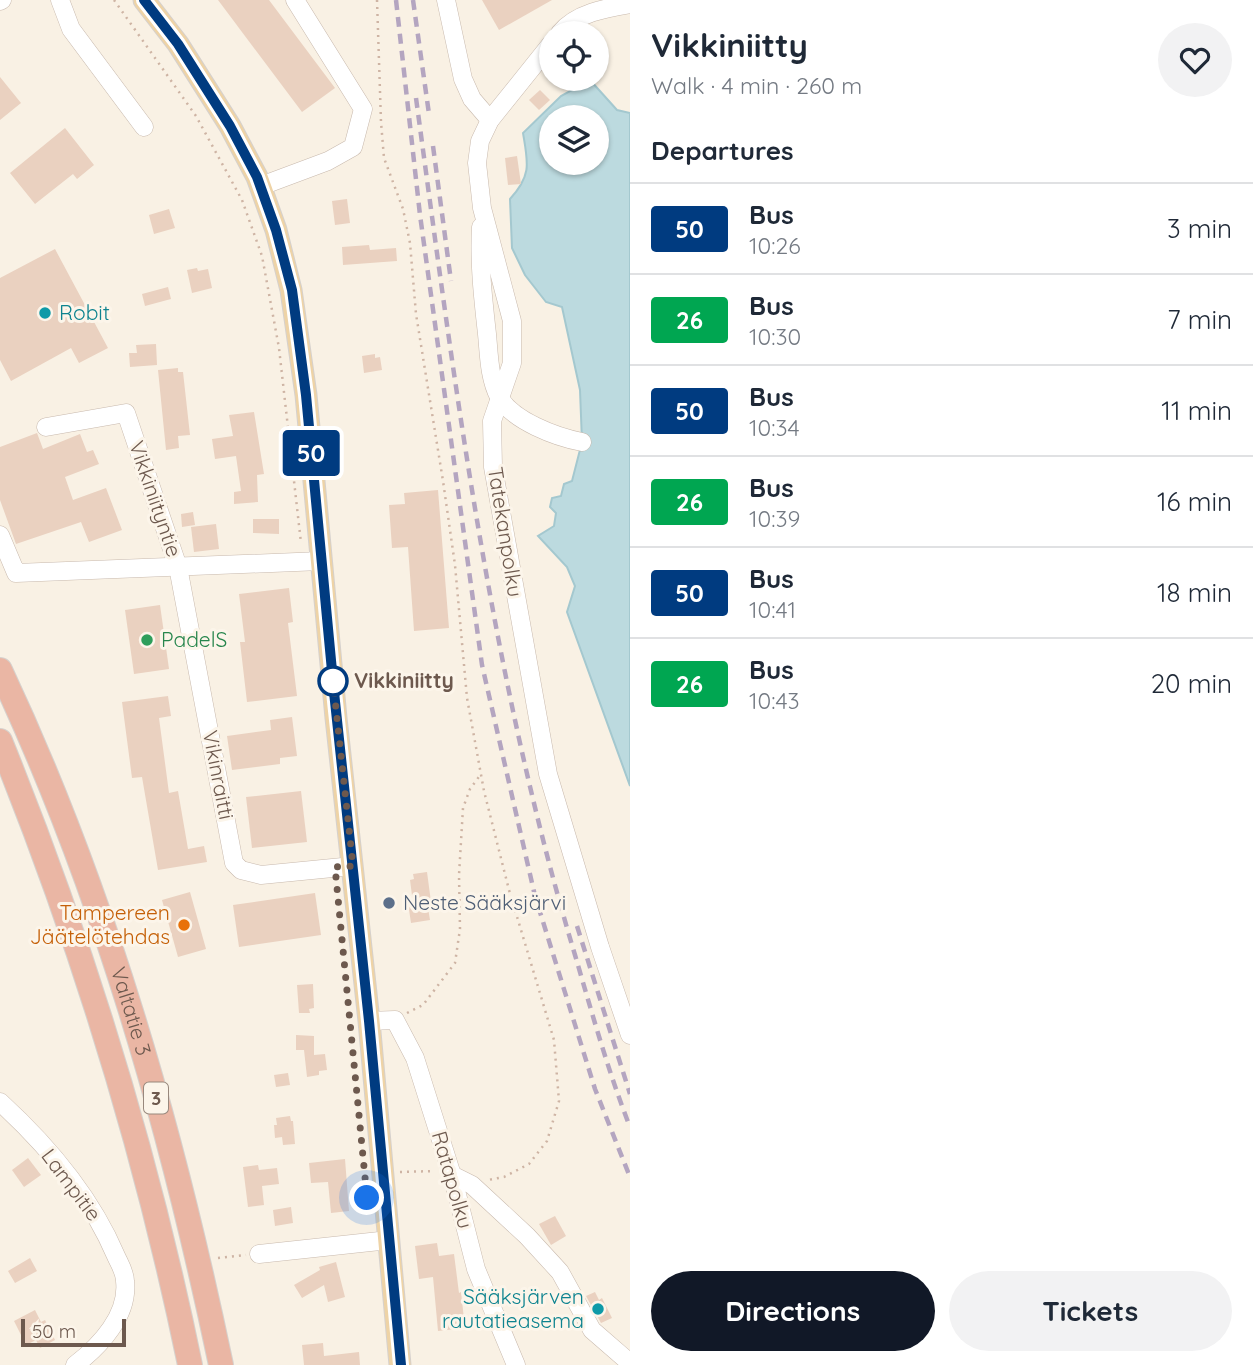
<!DOCTYPE html>
<meta charset="utf-8">
<style>
body{margin:0;font-family:Quicksand,sans-serif;background:#f2f2f3;color:#1f2937;height:100vh;display:flex;flex-direction:column;font-size:26px;white-space:nowrap}
*{box-sizing:border-box;margin:0}
p{font-size:23px;color:#747a83}
.icon{flex:none;width:38px;height:38px;fill:none;stroke:currentColor;stroke-width:2;stroke-linecap:round;stroke-linejoin:round}
.map{position:relative;flex:1;overflow:hidden}
.panel{display:flex;flex-direction:column;background:#fff;width:623px}
.panel>*{flex:none}
.badge{padding:0 14px;border-radius:5px;font-size:24px;line-height:46px}
.fabs{position:absolute;left:539px;top:21px;display:grid;gap:14px}
.fabs a{display:grid;place-items:center;width:70px;height:70px;border-radius:50%;background:#fff;box-shadow:0 2px 5px #0004;font-size:35px}
.scale{position:absolute;left:21px;bottom:18px;width:105px;box-sizing:border-box;padding-left:7px;border:4px solid #6d594e;border-top:0;font-size:19px;line-height:24px;white-space:nowrap;color:#6d594e;-webkit-text-stroke:5px #fcf5ea;paint-order:stroke}
.you{position:absolute;width:35px;height:35px;margin:-18px;border:5px solid #fff;border-radius:50%;background:#1a73e8;box-shadow:0 0 0 10px #1a73e833}
.map>.badge{position:absolute;translate:-50% -50%;box-shadow:0 0 0 4px #fff}
h2{padding:0 21px;font-size:26px;line-height:63px}
.round{display:grid;place-items:center;flex:none;width:74px;height:74px;border-radius:37px;background:#f2f2f3}
.headline{display:flex;align-items:center;justify-content:space-between;height:119px;padding:0 21px}
h1{font-size:33px;font-weight:800;line-height:52px}
.action{display:flex;gap:14px;margin-top:auto;padding:14px 21px}
.action a{flex:1;height:80px;border-radius:42px;background:#111827;color:#fff;font-size:28px;font-weight:800;line-height:80px;text-align:center}
.action a+a{background:#f2f2f3;color:#1f2937}
ul{padding:0;list-style:none}
li{display:flex;align-items:center;gap:21px;height:91px;padding:0 21px;border-top:2px solid #e0e1e3}
li div{flex:1}
li b{display:block;font-size:26px}
li em{font-style:normal}
li .badge{min-width:77px;font-weight:700;text-align:center}
main{display:flex;flex:1;min-height:0}
.map>svg:first-child{display:block}
.water{fill:#bcdadf;stroke:#a4c8cf;stroke-width:2;fill-rule:evenodd}
.building{fill:#ead1c0}
.lines{fill:none;stroke-linecap:round;stroke-linejoin:round}
.minor-casing{stroke:#c8b9ad;stroke-width:19}
.major-casing{stroke:#d6d1cd;stroke-width:23}
.highway-casing{stroke:#d6d1cd;stroke-width:26}
.path{stroke:#ceb4a4;stroke-width:2.5;stroke-dasharray:2 5;stroke-linecap:butt}
.minor{stroke:#fff;stroke-width:18}
.major{stroke:#eed3a6;stroke-width:21}
.highway{stroke:#eab6a4;stroke-width:24}
.rail{stroke:#b4a5c0;stroke-width:4.5;stroke-dasharray:10 7;stroke-linecap:butt}
.line-casing{stroke:#fff;stroke-width:16}
.line{stroke:#003b80;stroke-width:10}
.walk{stroke:#6d594e;stroke-width:7;stroke-dasharray:0 12.6}
.culture-dot{fill:#0f9aa8;stroke:#fcf5ea;stroke-width:2.5}
.leisure-dot{fill:#2e9e5b;stroke:#fcf5ea;stroke-width:2.5}
.stop-dot{fill:#fff;stroke:#003b80;stroke-width:3.5}
.service-dot{fill:#5c6f8a;stroke:#fcf5ea;stroke-width:2.5}
.food-dot{fill:#e8710a;stroke:#fcf5ea;stroke-width:2.5}
.labels{text-anchor:middle;stroke-width:6;stroke-linejoin:round;paint-order:stroke}
.shield{fill:#fcf5ea;stroke:#98887d;stroke-width:2}
.shield-label{font-size:19px;font-weight:bold;fill:#6d594e}
.culture-label{font-size:21px;fill:#0d838f;stroke:#fcf5ea;text-anchor:start}
.street-label{font-size:21px;fill:#6d594e;stroke:#fcf5ea}
.leisure-label{font-size:21px;fill:#27864d;stroke:#fcf5ea;text-anchor:start}
.stop-label{font-size:21px;font-weight:bold;fill:#6d594e;stroke:#fcf5ea;text-anchor:start}
.service-label{font-size:21px;fill:#4e5e75;stroke:#fcf5ea;text-anchor:start}
.food-label{font-size:21px;fill:#c56008;stroke:#fcf5ea;text-anchor:end}
</style>
<main>
<div class="map">
<svg width="630" height="1365" viewBox="0 0 630 1365">
<rect width="100%" height="100%" fill="#f9f1e4"/>
<path class="water" d="M590,80L617,110L630,113V786L567,612L575,586L567,567L538,536L554,526L556,513L550,507L552,498L561,496L564,484L572,481L582,442L580,390L562,307L546,302L525,275L512,248L510,199C532,175 528,163 523,133L561,96ZM551,117H597V163H551Z"/>
<g class="building">
<path d="M218,0H269L335,88L302,112Z"/>
<path d="M482,0H552L499,30Z"/>
<path d="M0,77L21,103L0,120Z"/>
<path d="M540,90L550,100L539,110L529,100Z"/>
<path d="M65,128L94,165L77,179L73,174L35,204L10,173Z"/>
<path d="M517,156L521,184L508,185L505,158Z"/>
<path d="M347,199L350,223L335,225L332,201Z"/>
<path d="M169,209L175,228L154,234L149,215Z"/>
<path d="M369,245L370,250L396,248L397,261L343,265L342,247Z"/>
<path d="M55,249L108,348L79,363L71,348L11,381L0,360V278Z"/>
<path d="M197,268L198,271L208,269L212,288L192,293L187,270Z"/>
<path d="M168,287L171,299L145,306L142,294Z"/>
<path d="M156,344L157,365L130,367L129,353H137L136,345Z"/>
<path d="M375,354V358L380,357L382,370L364,373L362,356Z"/>
<path d="M178,368V372H183L190,435L178,436L179,448L166,450L158,370Z"/>
<path d="M254,412L264,474L257,475L258,502L234,504V492L241,491L236,456L215,459L212,439L233,436L229,415Z"/>
<path d="M37,433L43,449L80,434L87,452L93,450L99,464L65,477L73,500L106,488L122,530L89,542L81,522L16,544L0,500V447Z"/>
<path d="M438,490L449,628L414,631L408,547L392,548L389,505L405,504L404,493Z"/>
<path d="M193,512L195,525L182,527L181,514Z"/>
<path d="M253,519H279V534L253,533Z"/>
<path d="M216,524L219,549L194,552L191,527Z"/>
<path d="M289,588L293,622L288,623L297,696L247,702L240,642H245L239,594Z"/>
<path d="M160,605L169,669L134,674L125,610Z"/>
<path d="M168,696L171,716L159,718L169,793L178,791L188,849L204,846L207,862L158,870L142,777L132,778L122,702Z"/>
<path d="M292,717L297,756L280,758V764L232,770L227,736L271,730L270,720Z"/>
<path d="M301,791L307,842L252,848L246,797Z"/>
<path d="M427,872L431,902H427L430,920L411,923L408,903H413L410,880L414,879L413,874Z"/>
<path d="M190,892L206,949L178,957L162,900Z"/>
<path d="M315,893L321,935L239,947L233,905Z"/>
<path d="M313,984L314,1008L309,1009L310,1013H299L297,985Z"/>
<path d="M296,1035L314,1036V1055L325,1054L327,1070L319,1071V1075L307,1077L304,1050H296Z"/>
<path d="M288,1073L290,1085L276,1087L274,1075Z"/>
<path d="M290,1116L291,1121H293L295,1144L283,1145L282,1137L275,1138L274,1125H277L276,1118Z"/>
<path d="M28,1158L41,1175L24,1187L12,1170Z"/>
<path d="M345,1159L349,1211L331,1213L328,1182L311,1183L309,1163Z"/>
<path d="M258,1165L259,1170L277,1168L279,1184L262,1186L264,1205L248,1207L243,1167Z"/>
<path d="M291,1207L293,1223L275,1226L273,1210Z"/>
<path d="M555,1216L566,1236L551,1245L539,1224Z"/>
<path d="M437,1243L439,1256L454,1254L459,1293L461,1292L465,1328L438,1331L433,1277L419,1279L415,1246Z"/>
<path d="M30,1258L37,1271L15,1283L8,1271Z"/>
<path d="M336,1262L345,1297L328,1302L324,1285L302,1298L294,1285L320,1270L319,1267Z"/>
<path d="M595,1292L599,1300L602,1298L612,1318L601,1323L586,1296Z"/>
<path d="M35,1310L41,1322L45,1320L55,1340L40,1348L36,1340L26,1345L14,1321Z"/>
<path d="M323,1343L324,1356L359,1352L360,1365H304L302,1345Z"/>
</g>
<g class="lines">
<defs>
<g id="minor">
<path d="M60,0L71,29L144,127"/>
<path d="M446,0L463,79L472,99L490,120"/>
<path d="M0,1L2,0"/>
<path d="M560,33C576,13 606,8 630,4"/>
<path d="M551,44L490,120L480,141L477,163L482,208L512,321V363L492,421L493,467L548,774L600,947L630,1035"/>
<path d="M261,186L328,161L353,147L363,109L295,0"/>
<path d="M481,227C479,263 483,298 487,334C489,354 489,378 499,397C513,421 556,437 582,442"/>
<path d="M46,427L126,413L178,567L234,863L241,870L261,875L353,866"/>
<path d="M0,535L16,573L321,561"/>
<path d="M369,1021L395,1020L415,1058L452,1175L476,1269L516,1365"/>
<path d="M0,1102C47,1145 91,1197 116,1256C119,1263 125,1272 125,1281C129,1315 100,1346 75,1365"/>
<path d="M452,1175L472,1185L527,1236L560,1272L592,1330L630,1363"/>
<path d="M259,1254L389,1240"/>
</g>
<path id="major" d="M144,0L178,44L230,126L257,177L276,230L291,290L306,395L336,718L369,1021L400,1365"/>
<g id="highway">
<path id="s1" d="M0,670C104,891 171,1126 221,1365"/>
<path d="M0,741C82,943 146,1151 190,1365"/>
</g>
</defs>
<use href="#minor" class="minor-casing"/>
<use href="#major" class="major-casing"/>
<use href="#highway" class="highway-casing"/>
<g class="path">
<path d="M114,0L196,116L242,200L262,256L279,348L301,543"/>
<path d="M377,0L381,122L384,158L403,209L410,243L416,314L443,481L455,565L467,698L484,791L509,890L554,1040L559,1101L547,1141L529,1164L504,1177L488,1180"/>
<path d="M407,1013L423,1005L455,963L460,929L459,875L463,808L470,789L481,774"/>
<path d="M400,1172L435,1171"/>
<path d="M218,1258L246,1255"/>
</g>
<use href="#minor" class="minor"/>
<use href="#major" class="major"/>
<use href="#highway" class="highway"/>
<g class="rail">
<path d="M396,0L420,215L482,665L535,896L595,1089L630,1177"/>
<path d="M413,0L429,114"/>
<path d="M416,98C455,386 491,676 575,955C592,1013 608,1071 630,1127"/>
<path d="M433,146L451,281"/>
<path d="M577,926L630,1094"/>
</g>
</g>
<g class="lines">
<defs>
<path id="line" d="M144,0L178,44L230,126L257,177L276,230L292,290L306,395L334,692L369,1021L401,1365"/>
</defs>
<use href="#line" class="line-casing"/>
<use href="#line" class="line"/>
<path class="walk" d="M333,681L353,866L335,867L367,1198"/>
</g>
<g class="culture-dot">
<circle cx="45" cy="313" r="7"/>
<circle cx="598" cy="1309" r="7"/>
</g>
<circle class="leisure-dot" cx="147" cy="640" r="7"/>
<circle class="stop-dot" cx="333" cy="681" r="14"/>
<circle class="service-dot" cx="389" cy="903" r="7"/>
<circle class="food-dot" cx="184" cy="925" r="7"/>
<g class="labels">
<rect class="shield" x="144" y="1082.5" width="24" height="31" rx="5"/>
<g class="shield-label">
<text x="156" y="1105">3</text>
</g>
<g class="culture-label">
<text x="59" y="320">Robit</text>
<text x="584" y="1304" text-anchor="end">Sääksjärven<tspan x="584" dy="24">rautatieasema</tspan></text>
</g>
<g class="street-label">
<text transform="translate(155 499) rotate(71)" y="7">Vikkiniityntie</text>
<text transform="translate(505 532) rotate(81)" y="7">Tatekanpolku</text>
<text transform="translate(218 775) rotate(79)" y="7">Vikinraitti</text>
<text dy="7" stroke="none"><textPath href="#s1" startOffset="366">Valtatie 3</textPath></text>
<text transform="translate(452 1180) rotate(74)" y="7">Ratapolku</text>
<text transform="translate(71 1185) rotate(53)" y="7">Lampitie</text>
</g>
<g class="leisure-label">
<text x="161" y="647">PadelS</text>
</g>
<g class="stop-label">
<text x="354" y="688">Vikkiniitty</text>
</g>
<g class="service-label">
<text x="403" y="910">Neste Sääksjärvi</text>
</g>
<g class="food-label">
<text x="170" y="920">Tampereen<tspan x="170" dy="24">Jäätelötehdas</tspan></text>
</g>
</g>
</svg>
<div class="fabs">
<a><svg class="icon" aria-label="locate" viewBox="0 0 24 24"><circle cx="12" cy="12" r="6"/><path d="M12 2v4M12 18v4M2 12h4M18 12h4"/></svg></a>
<a><svg class="icon" aria-label="layers" viewBox="0 0 24 24"><path d="M12 4l9 5-9 5-9-5zM3 14l9 5 9-5"/></svg></a>
</div>
<div class="scale">50 m</div>
<div class="you" style="left:367px;top:1198px"></div>
<b class="badge" style="left:311px;top:453px;background:#003b80;color:#fff">50</b>
</div>
<section class="panel">
<div class="headline"><div><h1>Vikkiniitty</h1><p>Walk · 4 min · 260 m</p></div><a class="round"><svg class="icon" aria-label="heart" viewBox="0 0 24 24"><path d="M12 20l-8-8c-3-5 5-10 8-4 3-6 11-1 8 4z"/></svg></a></div>
<h2>Departures</h2>
<ul>
<li><span class="badge" style="background:#003b80;color:#fff">50</span><div><b>Bus</b><p>10:26</p></div><em>3 min</em></li>
<li><span class="badge" style="background:#00a651;color:#fff">26</span><div><b>Bus</b><p>10:30</p></div><em>7 min</em></li>
<li><span class="badge" style="background:#003b80;color:#fff">50</span><div><b>Bus</b><p>10:34</p></div><em>11 min</em></li>
<li><span class="badge" style="background:#00a651;color:#fff">26</span><div><b>Bus</b><p>10:39</p></div><em>16 min</em></li>
<li><span class="badge" style="background:#003b80;color:#fff">50</span><div><b>Bus</b><p>10:41</p></div><em>18 min</em></li>
<li><span class="badge" style="background:#00a651;color:#fff">26</span><div><b>Bus</b><p>10:43</p></div><em>20 min</em></li>
</ul>
<div class="action"><a>Directions</a><a>Tickets</a></div>
</section>
</main>
